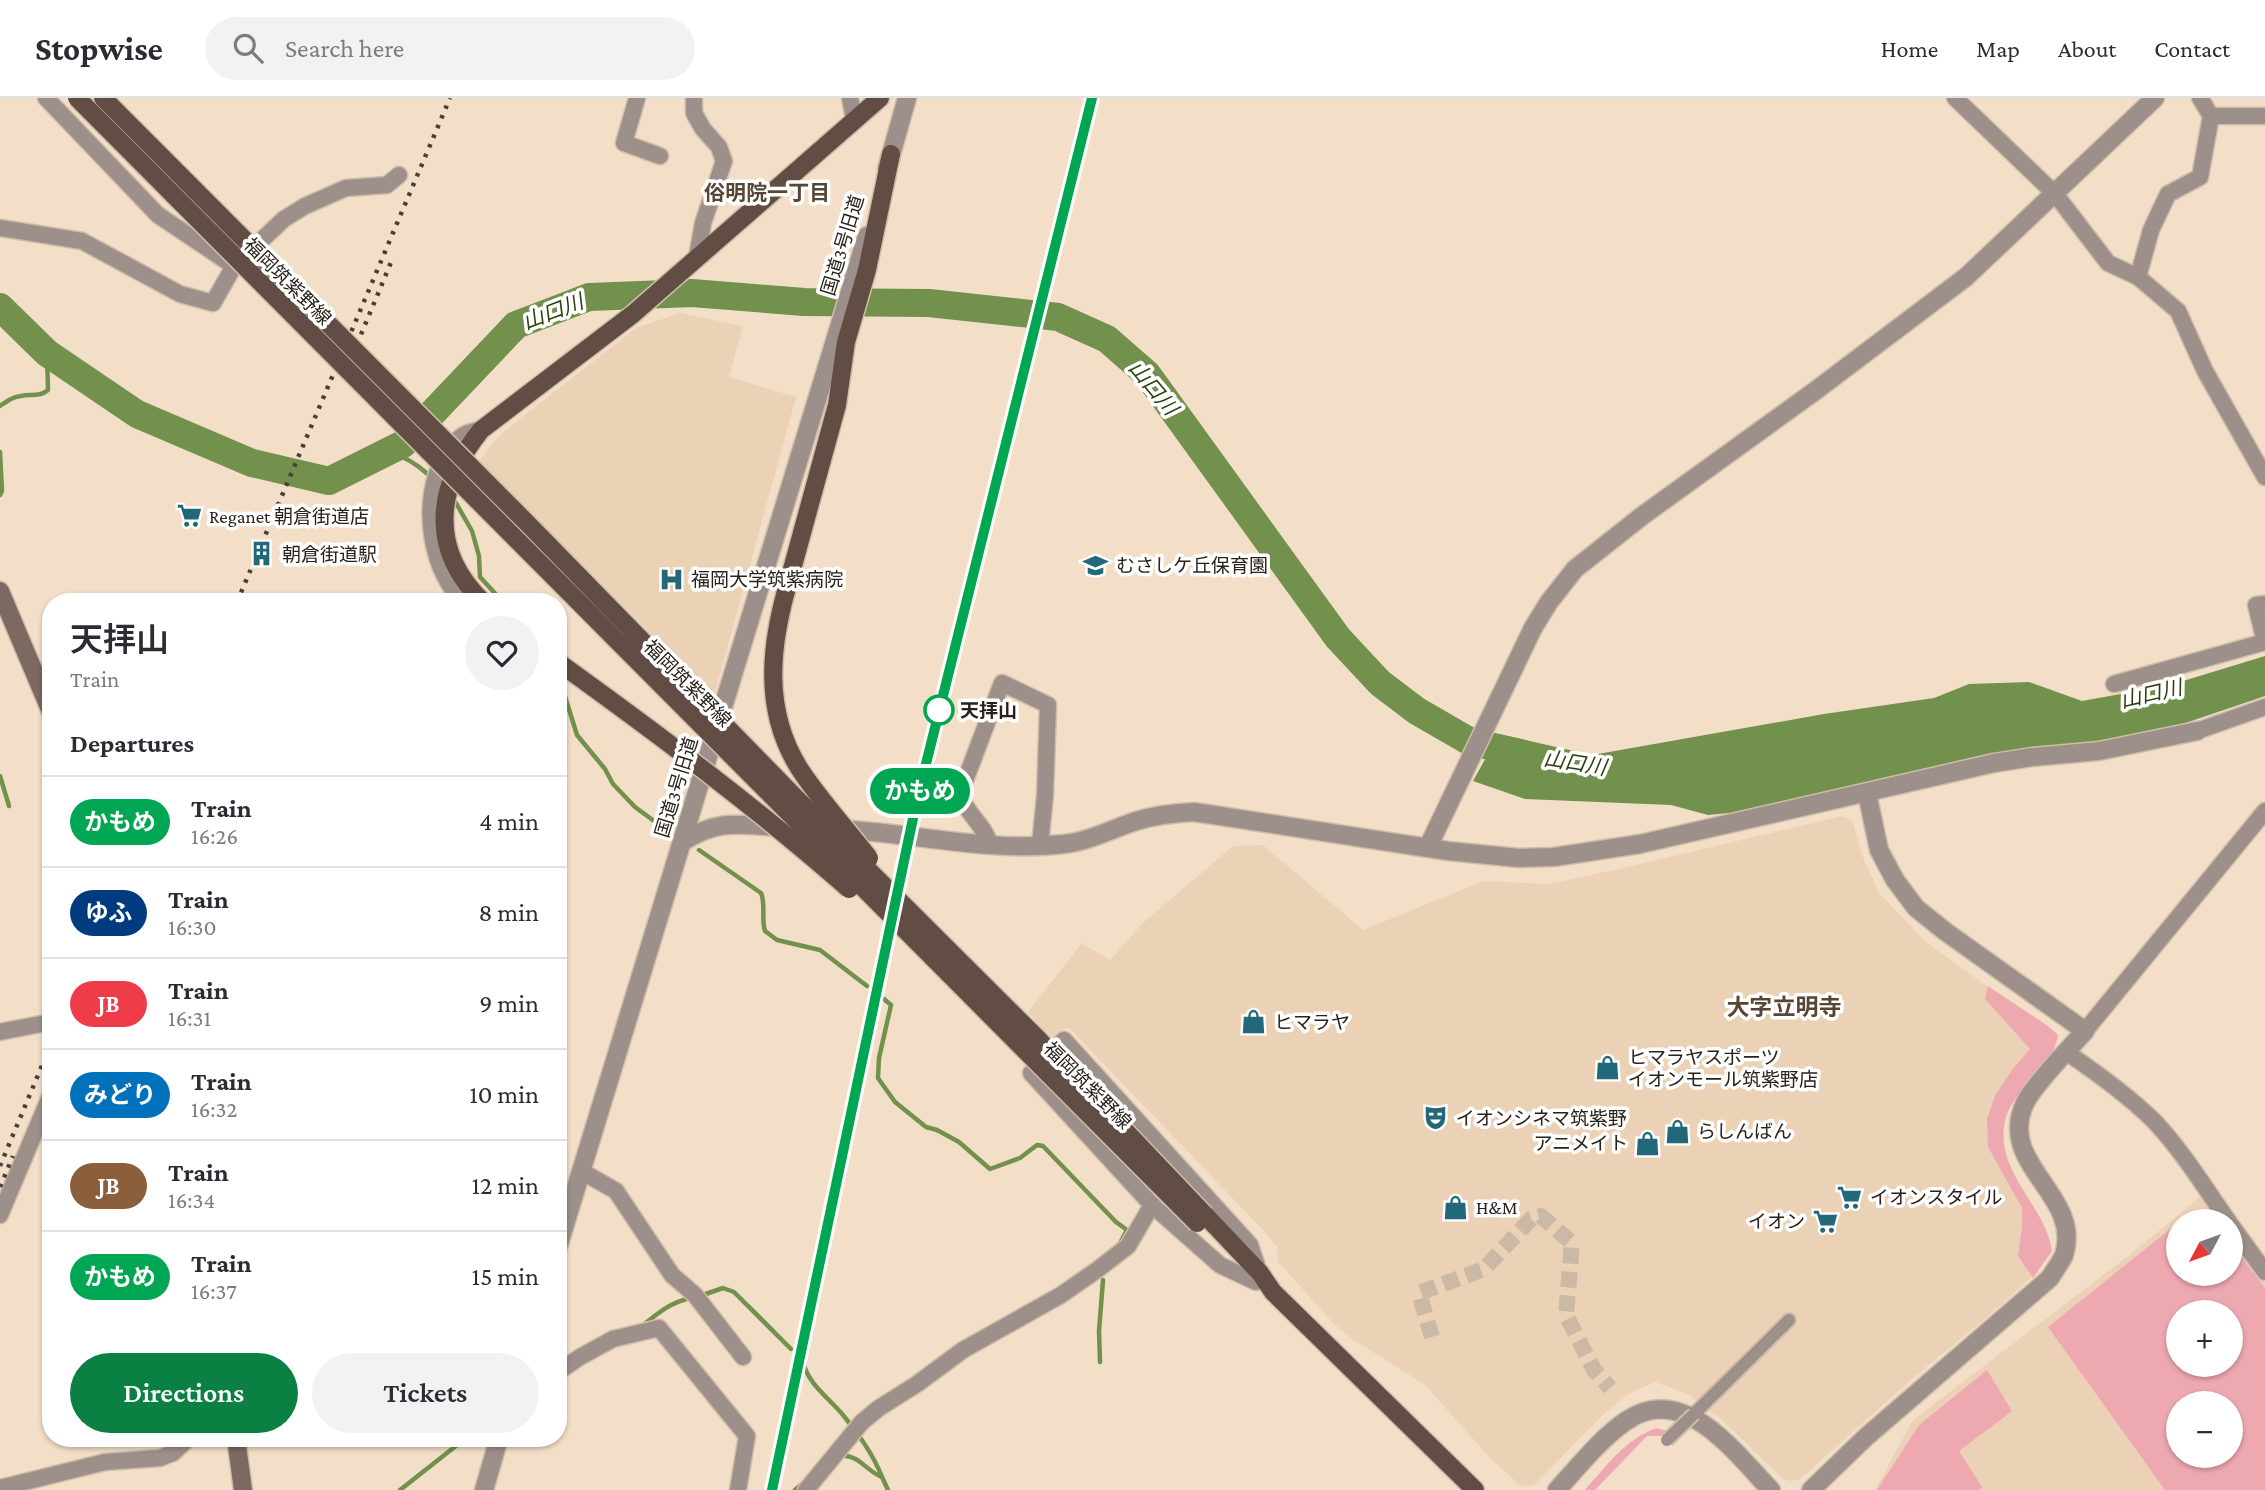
<!DOCTYPE html>
<meta charset="utf-8">
<style>
body{margin:0;font-family:"Crimson Pro","Noto Sans JP",serif;background:#f2f2f3;color:#2b2b33;height:100vh;display:flex;flex-direction:column;font-size:26px;white-space:nowrap}
*{box-sizing:border-box;margin:0}
p{font-size:23px;color:#7c7c81}
.icon{flex:none;width:38px;height:38px;fill:none;stroke:currentColor;stroke-width:2;stroke-linecap:round;stroke-linejoin:round}
.map{position:relative;flex:1;overflow:hidden}
.sheet{position:absolute;left:42px;top:495px;width:525px;height:854px;display:flex;flex-direction:column;background:#fff;border-radius:28px;box-shadow:0 2px 5px #0004}
.sheet>*{flex:none}
.badge{padding:0 14px;border-radius:23px;font-size:24px;line-height:46px}
.needle{width:46px;rotate:229deg}
.tools{position:absolute;left:2166px;top:1111px;display:grid;gap:14px}
.tools a{display:grid;place-items:center;width:77px;height:77px;border-radius:50%;background:#fff;box-shadow:0 2px 5px #0004;font-size:35px}
.map>.badge{position:absolute;translate:-50% -50%;box-shadow:0 0 0 4px #fff}
h2{padding:0 28px;font-size:26px;line-height:63px}
.round{display:grid;place-items:center;flex:none;width:74px;height:74px;border-radius:37px;background:#f2f2f3}
.head{display:flex;align-items:center;justify-content:space-between;height:119px;padding:0 28px}
h1{font-size:33px;font-weight:600;line-height:52px}
.cta{display:flex;gap:14px;margin-top:auto;padding:14px 28px}
.cta a{flex:1;height:80px;border-radius:42px;background:#0b8043;color:#fff;font-size:28px;font-weight:600;line-height:80px;text-align:center}
.cta a+a{background:#f2f2f3;color:#2b2b33}
ul{padding:0;list-style:none}
li{display:flex;align-items:center;gap:21px;height:91px;padding:0 28px;border-top:2px solid #e1e1e2}
li div{flex:1}
li b{display:block;font-size:26px}
li em{font-style:normal}
li .badge{min-width:77px;font-weight:700;text-align:center}
header{display:flex;align-items:center;gap:42px;box-sizing:border-box;height:98px;padding:0 35px;background:#fff;border-bottom:2px solid #e1e1e2}
header strong{font-size:33px}
nav{display:flex;gap:38px;margin-inline-start:auto;font-size:24px}
.search{width:490px;height:63px;background:#f2f2f3;display:flex;align-items:center;gap:18px;box-sizing:border-box;padding:0 24px;border-radius:38px;color:#7c7c81;font-size:26px}
.map>svg:first-child{display:block}
.built{fill:#ebd2b6;fill-rule:evenodd}
.green{fill:#eea8af;fill-rule:evenodd}
.water{fill:#72914c}
.lines{fill:none;stroke-linecap:round;stroke-linejoin:round}
.stream{stroke:#72914c;stroke-width:4.5}
.river{stroke:#72914c;stroke-width:28}
.minor-tunnel{stroke:#cbb9a5;stroke-width:16;stroke-dasharray:16 8;stroke-linecap:butt}
.pedestrian-casing{stroke:#cfbda8;stroke-width:16}
.minor-casing{stroke:#cfbda8;stroke-width:19}
.tertiary-casing{stroke:#cfbda8;stroke-width:21}
.secondary-casing{stroke:#cfbda8;stroke-width:21}
.primary-casing{stroke:#cfbda8;stroke-width:21}
.pedestrian{stroke:#9d908b;stroke-width:12}
.minor{stroke:#9d908b;stroke-width:16}
.tertiary{stroke:#9d908b;stroke-width:18}
.secondary{stroke:#7b6962;stroke-width:18}
.primary{stroke:#624d45;stroke-width:18}
.rail{stroke:#494035;stroke-width:4.5;stroke-dasharray:3.5 7;stroke-linecap:butt}
.pedestrian-bridge-casing{stroke:#cfbda8;stroke-width:16;stroke-linecap:butt}
.primary-bridge-casing{stroke:#cfbda8;stroke-width:21;stroke-linecap:butt}
.pedestrian-bridge{stroke:#9d908b;stroke-width:12}
.primary-bridge{stroke:#624d45;stroke-width:18}
.line-casing{stroke:#fff;stroke-width:16}
.line{stroke:#00a651;stroke-width:10}
.stop-dot{fill:#fff;stroke:#00a651;stroke-width:3.5}
.labels{text-anchor:middle;stroke-width:7;stroke-linejoin:round;paint-order:stroke}
.street-label{font-size:19px;fill:#292219;stroke:#fff}
.poi-label{font-size:19px;fill:#292219;stroke:#fff;text-anchor:start}
.stop-label{font-size:19px;font-weight:bold;fill:#292219;stroke:#fff;text-anchor:start}
.neighbourhood-label{font-size:21px;font-weight:bold;fill:#574633;stroke:#fff}
.water-label{font-size:21px;font-style:italic;fill:#2c410d;stroke:#fff}
.quarter-label{font-size:23px;font-weight:bold;fill:#574633;stroke:#fff}
</style>
<header>
<strong>Stopwise</strong>
<div class="search"><svg class="icon" aria-label="search" viewBox="0 0 24 24"><circle cx="10" cy="10" r="6"/><path d="M15 15l6 6"/></svg>Search here</div>
<nav><a>Home</a><a>Map</a><a>About</a><a>Contact</a></nav>
</header>
<div class="map">
<svg width="2265" height="1392" viewBox="0 0 2265 1392">
<rect width="100%" height="100%" fill="#f3dfc8"/>
<g class="built">
<path d="M680,215L743,228L729,279L796,299L714,598L479,364L493,344L508,330L636,230Z"/>
<path d="M1842,718L1852,722L1862,757L1879,795L1926,844L2052,935L2012,998L2002,1021L2004,1065L2027,1104L2033,1178L1985,1221L1913,1280L1799,1382L1790,1383L1782,1380L1721,1321L1690,1297L1655,1284L1627,1297L1603,1317L1534,1387L1521,1388L1491,1361L1424,1286L1352,1241L1334,1226L1278,1164L1277,1149L1265,1134L1068,929L1050,940L1028,914L1082,845L1110,862L1143,825L1233,748L1263,747L1363,832L1484,783L1548,786L1619,771Z"/>
<path d="M2200,1099L2219,1123L2179,1124V1176H2231V1139L2265,1183V1392H1875L1913,1322L2132,1155ZM2179,1214H2231V1267H2179ZM2179,1306H2231V1358H2179Z"/>
</g>
<g class="green">
<path d="M1988,888L2048,928L2058,937C2054,969 2013,989 2005,1023C1994,1074 2045,1106 2052,1153L2033,1180L2018,1158L2022,1129V1110L1988,1049L1987,1021L1995,998L2012,972L2030,951L1985,901Z"/>
<path d="M2179,1124V1176H2231V1146L2265,1190V1392H2165L2048,1229ZM2231,1214V1267H2179V1214ZM2179,1306H2231V1358H2179Z"/>
<path d="M1987,1272L2012,1313L1959,1353L1982,1389L1978,1392H1877L1919,1327Z"/>
<path d="M1656,1330L1668,1333L1664,1338H1647L1595,1392H1585C1606,1368 1625,1342 1656,1330Z"/>
</g>
<path class="water" d="M2265,558V598L2165,632L1771,711L1708,717L1671,707L1525,701L1473,683L1499,636L1592,657L1824,616L1934,600L1969,586L2029,584L2082,603L2170,587Z"/>
<g class="lines">
<g class="stream">
<path d="M0,308C7,303 12,299 21,298C31,296 40,299 48,292L47,255"/>
<path d="M0,354L2,393L0,397"/>
<path d="M388,354C405,358 417,366 430,378"/>
<path d="M452,398L472,433L479,458L480,479L503,504"/>
<path d="M558,576L577,637L605,671L613,686L635,709L665,731"/>
<path d="M0,678L9,708"/>
<path d="M699,752L761,795C766,806 761,821 765,833L777,842L820,852L867,888"/>
<path d="M884,901L891,907L879,960L878,980L895,1004L926,1029L937,1032L959,1044L990,1071L1020,1060L1037,1047L1043,1048L1116,1124L1127,1132L1118,1149"/>
<path d="M700,1198L723,1190L734,1194L791,1251"/>
<path d="M642,1228C658,1215 671,1204 691,1200"/>
<path d="M803,1264C808,1286 829,1300 843,1317C859,1337 873,1356 882,1379"/>
<path d="M1100,1264L1099,1233L1103,1182"/>
<path d="M841,1358C859,1356 867,1374 882,1379L888,1392"/>
<path d="M400,1392L466,1340"/>
<path d="M795,1392L803,1385"/>
</g>
<path class="river" d="M0,209L47,255L137,316L252,365L329,383L403,346L516,227L589,199L692,195L804,204L929,205L1058,219L1107,241L1147,276L1338,540L1380,585L1417,613L1469,643L1527,657"/>
<path class="minor-tunnel" d="M1432,1239L1419,1195L1484,1171L1531,1121L1541,1118L1572,1145L1566,1217L1594,1272L1610,1290"/>
<defs>
<path id="pedestrian" d="M1694,1316L1789,1222"/>
<g id="minor">
<path d="M46,0L158,117L234,168"/>
<path d="M637,0L624,45L660,58"/>
<path d="M694,0V15L703,31L719,49L724,63L703,125L697,159"/>
<path d="M850,0L854,21"/>
<path d="M1955,0L2056,97L2108,165L2138,179L2178,213L2205,273L2265,379"/>
<path d="M2211,18H2265"/>
<path d="M0,130L82,143L180,196L213,205L234,168L284,121L305,108L346,90L387,87L399,77"/>
<path d="M2138,179L2151,132L2168,96L2200,79L2211,18L2200,0"/>
<path d="M463,504C432,472 423,417 437,375C439,368 445,362 448,355C457,340 463,334 481,332"/>
<path d="M2265,506L2256,507L2265,544"/>
<path d="M2114,586L2265,544"/>
<path d="M2197,633L2265,609"/>
<path d="M990,747C985,727 966,716 960,696L1002,585L1048,607L1045,697L1040,747"/>
<path d="M2085,933L2265,713"/>
<path d="M0,934L51,924"/>
<path d="M2066,954C2097,975 2128,997 2155,1024C2183,1054 2205,1090 2229,1124"/>
<path d="M581,1073L616,1093L672,1177L695,1197L743,1259"/>
<path d="M0,1117L51,996"/>
<path d="M2231,1127L2265,1174"/>
<path d="M1256,1184L1220,1167L1152,1107L1031,975L1064,942L1250,1147L1259,1174"/>
<path d="M558,1274L580,1259L613,1241L659,1230L747,1338L738,1392"/>
<path d="M0,1390L105,1364L160,1360L173,1355L189,1340"/>
<path d="M806,1392L862,1324L879,1310L917,1286L963,1252L1061,1197L1097,1172L1128,1148L1152,1107"/>
</g>
<g id="tertiary">
<path d="M887,71L907,0"/>
<path d="M834,731C911,734 987,755 1064,746C1090,743 1112,731 1136,723C1155,717 1174,715 1194,714L1448,753L1519,760L1554,759L1640,746L1994,665L2032,659L2099,653L2197,633"/>
<path d="M682,744C720,720 738,727 781,729"/>
<path d="M1428,749L1533,530L1549,504L1575,471L1642,418L1815,293L1966,179L2155,0"/>
<path d="M558,1149L867,138"/>
<path d="M484,1392L499,1340"/>
<path d="M1557,1392C1578,1369 1600,1341 1626,1323C1684,1283 1735,1355 1771,1392"/>
<path d="M1811,1392L1866,1339L2050,1180C2054,1173 2061,1164 2064,1157C2083,1096 1994,1066 2026,1003C2037,983 2069,951 2085,933L1946,834L1916,810L1895,782L1879,752L1867,695"/>
</g>
<g id="secondary">
<path d="M0,493L51,614"/>
<path d="M236,1340L243,1392"/>
</g>
<g id="primary">
<path d="M788,486L837,307L846,244L867,172L891,56"/>
<path d="M483,504C428,451 436,388 481,332L633,216L880,0"/>
<path d="M1205,1117L1260,1175L1273,1194L1475,1392"/>
</g>
</defs>
<use href="#pedestrian" class="pedestrian-casing"/>
<use href="#minor" class="minor-casing"/>
<use href="#tertiary" class="tertiary-casing"/>
<use href="#secondary" class="secondary-casing"/>
<use href="#primary" class="primary-casing"/>
<use href="#pedestrian" class="pedestrian"/>
<use href="#minor" class="minor"/>
<use href="#tertiary" class="tertiary"/>
<use href="#secondary" class="secondary"/>
<use href="#primary" class="primary"/>
<g class="rail">
<path d="M357,246L392,162"/>
<path d="M237,504L450,0"/>
<path d="M0,1068L51,946"/>
<path d="M0,1089L13,1058"/>
<path d="M772,1392L916,707L1092,0"/>
</g>
<defs>
<path id="pedestrian-bridge" d="M1667,1342L1694,1316"/>
<g id="primary-bridge">
<path d="M77,0L1197,1125"/>
<path d="M103,0L527,425L792,696L1038,941L1205,1117"/>
<path d="M788,486C770,548 763,612 799,670C819,701 846,730 869,760"/>
<path d="M558,564C658,636 757,710 849,791"/>
</g>
</defs>
<use href="#pedestrian-bridge" class="pedestrian-bridge-casing"/>
<use href="#primary-bridge" class="primary-bridge-casing"/>
<use href="#pedestrian-bridge" class="pedestrian-bridge"/>
<use href="#primary-bridge" class="primary-bridge"/>
</g>
<g class="lines">
<defs>
<path id="line" d="M772,1392L916,706L1092,0"/>
</defs>
<use href="#line" class="line-casing"/>
<use href="#line" class="line"/>
</g>
<defs>
<symbol id="supermarket-bare" viewBox="-9 -9 18 18"><path d="M-6-5.5h2.5l.6 2H6L4.5 2H-2.5L-4.4-4H-6ZM-1.5 3.2a1.3 1.3 0 1 0 .1 0ZM3 3.2a1.3 1.3 0 1 0 .1 0Z" fill="#226878" stroke="#fff" stroke-width="2.5" paint-order="stroke"/></symbol>
<symbol id="building-bare" viewBox="-9 -9 18 18"><path d="M-4-6H4V6H1V3H-1V6H-4ZM-2.5-4.3h1.7v1.8h-1.7ZM.8-4.3h1.7v1.8H.8ZM-2.5-1h1.7V.8h-1.7ZM.8-1h1.7V.8H.8Z" fill="#226878" stroke="#fff" stroke-width="2.5" paint-order="stroke"/></symbol>
<symbol id="school-bare" viewBox="-9 -9 18 18"><path d="M0-5L7-2L0 1L-7-2ZM-4 1L0 2.5L4 1V4Q0 6-4 4Z" fill="#226878" stroke="#fff" stroke-width="2.5" paint-order="stroke"/></symbol>
<symbol id="hospital-bare" viewBox="-9 -9 18 18"><path d="M-5-5h3v3.5h4V-5h3V5h-3V1.5h-4V5h-3Z" fill="#226878" stroke="#fff" stroke-width="2.5" paint-order="stroke"/></symbol>
<symbol id="shop-bare" viewBox="-9 -9 18 18"><path d="M-5-2.5h2.3a2.7 3.5 0 0 1 5.4 0H5L5.5 6h-11ZM-1.5-2.5h3a1.5 2.3 0 0 0-3 0Z" fill="#226878" stroke="#fff" stroke-width="2.5" paint-order="stroke"/></symbol>
<symbol id="theatre-bare" viewBox="-9 -9 18 18"><path d="M-5-5.5Q0-4 5-5.5V0Q5 5 0 6Q-5 5-5 0ZM-3.3-2.5H-1v1.5H-3.3ZM1-2.5H3.3v1.5H1ZM-2.8 1Q0 5.5 2.8 1Z" fill="#226878" stroke="#fff" stroke-width="2.5" paint-order="stroke"/></symbol>
</defs>
<g fill-rule="evenodd">
<use href="#supermarket-bare" x="172" y="400" width="35" height="35"/>
<use href="#building-bare" x="244" y="438" width="35" height="35"/>
<use href="#school-bare" x="1078" y="450" width="35" height="35"/>
<use href="#hospital-bare" x="654" y="464" width="35" height="35"/>
<use href="#shop-bare" x="1236" y="906" width="35" height="35"/>
<use href="#shop-bare" x="1590" y="952" width="35" height="35"/>
<use href="#theatre-bare" x="1418" y="1002" width="35" height="35"/>
<use href="#shop-bare" x="1660" y="1016" width="35" height="35"/>
<use href="#shop-bare" x="1630" y="1028" width="35" height="35"/>
<use href="#supermarket-bare" x="1832" y="1082" width="35" height="35"/>
<use href="#shop-bare" x="1438" y="1092" width="35" height="35"/>
<use href="#supermarket-bare" x="1808" y="1106" width="35" height="35"/>
</g>
<circle class="stop-dot" cx="939" cy="612" r="14"/>
<g class="labels">
<g class="street-label">
<text transform="translate(842 147) rotate(-73)" y="7">国道3号旧道</text>
<text transform="translate(288 183) rotate(45)" y="7">福岡筑紫野線</text>
<text transform="translate(688 585) rotate(45)" y="7">福岡筑紫野線</text>
<text transform="translate(676 689) rotate(-73)" y="7">国道3号旧道</text>
<text transform="translate(1088 987) rotate(45)" y="7">福岡筑紫野線</text>
</g>
<g class="poi-label">
<text x="209" y="425">Reganet 朝倉街道店</text>
<text x="282" y="463">朝倉街道駅</text>
<text x="1116" y="474">むさしケ丘保育園</text>
<text x="691" y="488">福岡大学筑紫病院</text>
<text x="1274" y="931">ヒマラヤ</text>
<text x="1628" y="966">ヒマラヤスポーツ<tspan x="1628" dy="22">イオンモール筑紫野店</tspan></text>
<text x="1456" y="1027">イオンシネマ筑紫野</text>
<text x="1697" y="1040">らしんばん</text>
<text x="1628" y="1052" text-anchor="end">アニメイト</text>
<text x="1870" y="1106">イオンスタイル</text>
<text x="1476" y="1116">H&amp;M</text>
<text x="1805" y="1130" text-anchor="end">イオン</text>
</g>
<g class="stop-label">
<text x="960" y="619">天拝山</text>
</g>
<g class="neighbourhood-label">
<text x="767" y="102">俗明院一丁目</text>
</g>
<g class="water-label">
<text transform="translate(553 214) rotate(-21)" y="7">山口川</text>
<text transform="translate(1153 290) rotate(50)" y="7">山口川</text>
<text transform="translate(2151 596) rotate(-13)" y="7">山口川</text>
<text transform="translate(1575 665) rotate(9)" y="7">山口川</text>
</g>
<g class="quarter-label">
<text x="1784" y="917">大字立明寺</text>
</g>
</g>
</svg>
<div class="tools">
<a><svg class="needle" viewBox="-14 -14 28 28"><path d="M0-13l5 13h-10z" fill="#e53935"/><path d="M0 13l5-13h-10z" fill="#7c7c81"/></svg></a>
<a>+</a>
<a>−</a>
</div>
<b class="badge" style="left:920px;top:693px;background:#00a651;color:#fff">かもめ</b>
<section class="sheet">
<div class="head"><div><h1>天拝山</h1><p>Train</p></div><a class="round"><svg class="icon" aria-label="heart" viewBox="0 0 24 24"><path d="M12 20l-8-8c-3-5 5-10 8-4 3-6 11-1 8 4z"/></svg></a></div>
<h2>Departures</h2>
<ul>
<li><span class="badge" style="background:#00a651;color:#fff">かもめ</span><div><b>Train</b><p>16:26</p></div><em>4 min</em></li>
<li><span class="badge" style="background:#003b80;color:#fff">ゆふ</span><div><b>Train</b><p>16:30</p></div><em>8 min</em></li>
<li><span class="badge" style="background:#ee3d49;color:#fff">JB</span><div><b>Train</b><p>16:31</p></div><em>9 min</em></li>
<li><span class="badge" style="background:#0072bc;color:#fff">みどり</span><div><b>Train</b><p>16:32</p></div><em>10 min</em></li>
<li><span class="badge" style="background:#8b5e3c;color:#fff">JB</span><div><b>Train</b><p>16:34</p></div><em>12 min</em></li>
<li><span class="badge" style="background:#00a651;color:#fff">かもめ</span><div><b>Train</b><p>16:37</p></div><em>15 min</em></li>
</ul>
<div class="cta"><a>Directions</a><a>Tickets</a></div>
</section>
</div>
